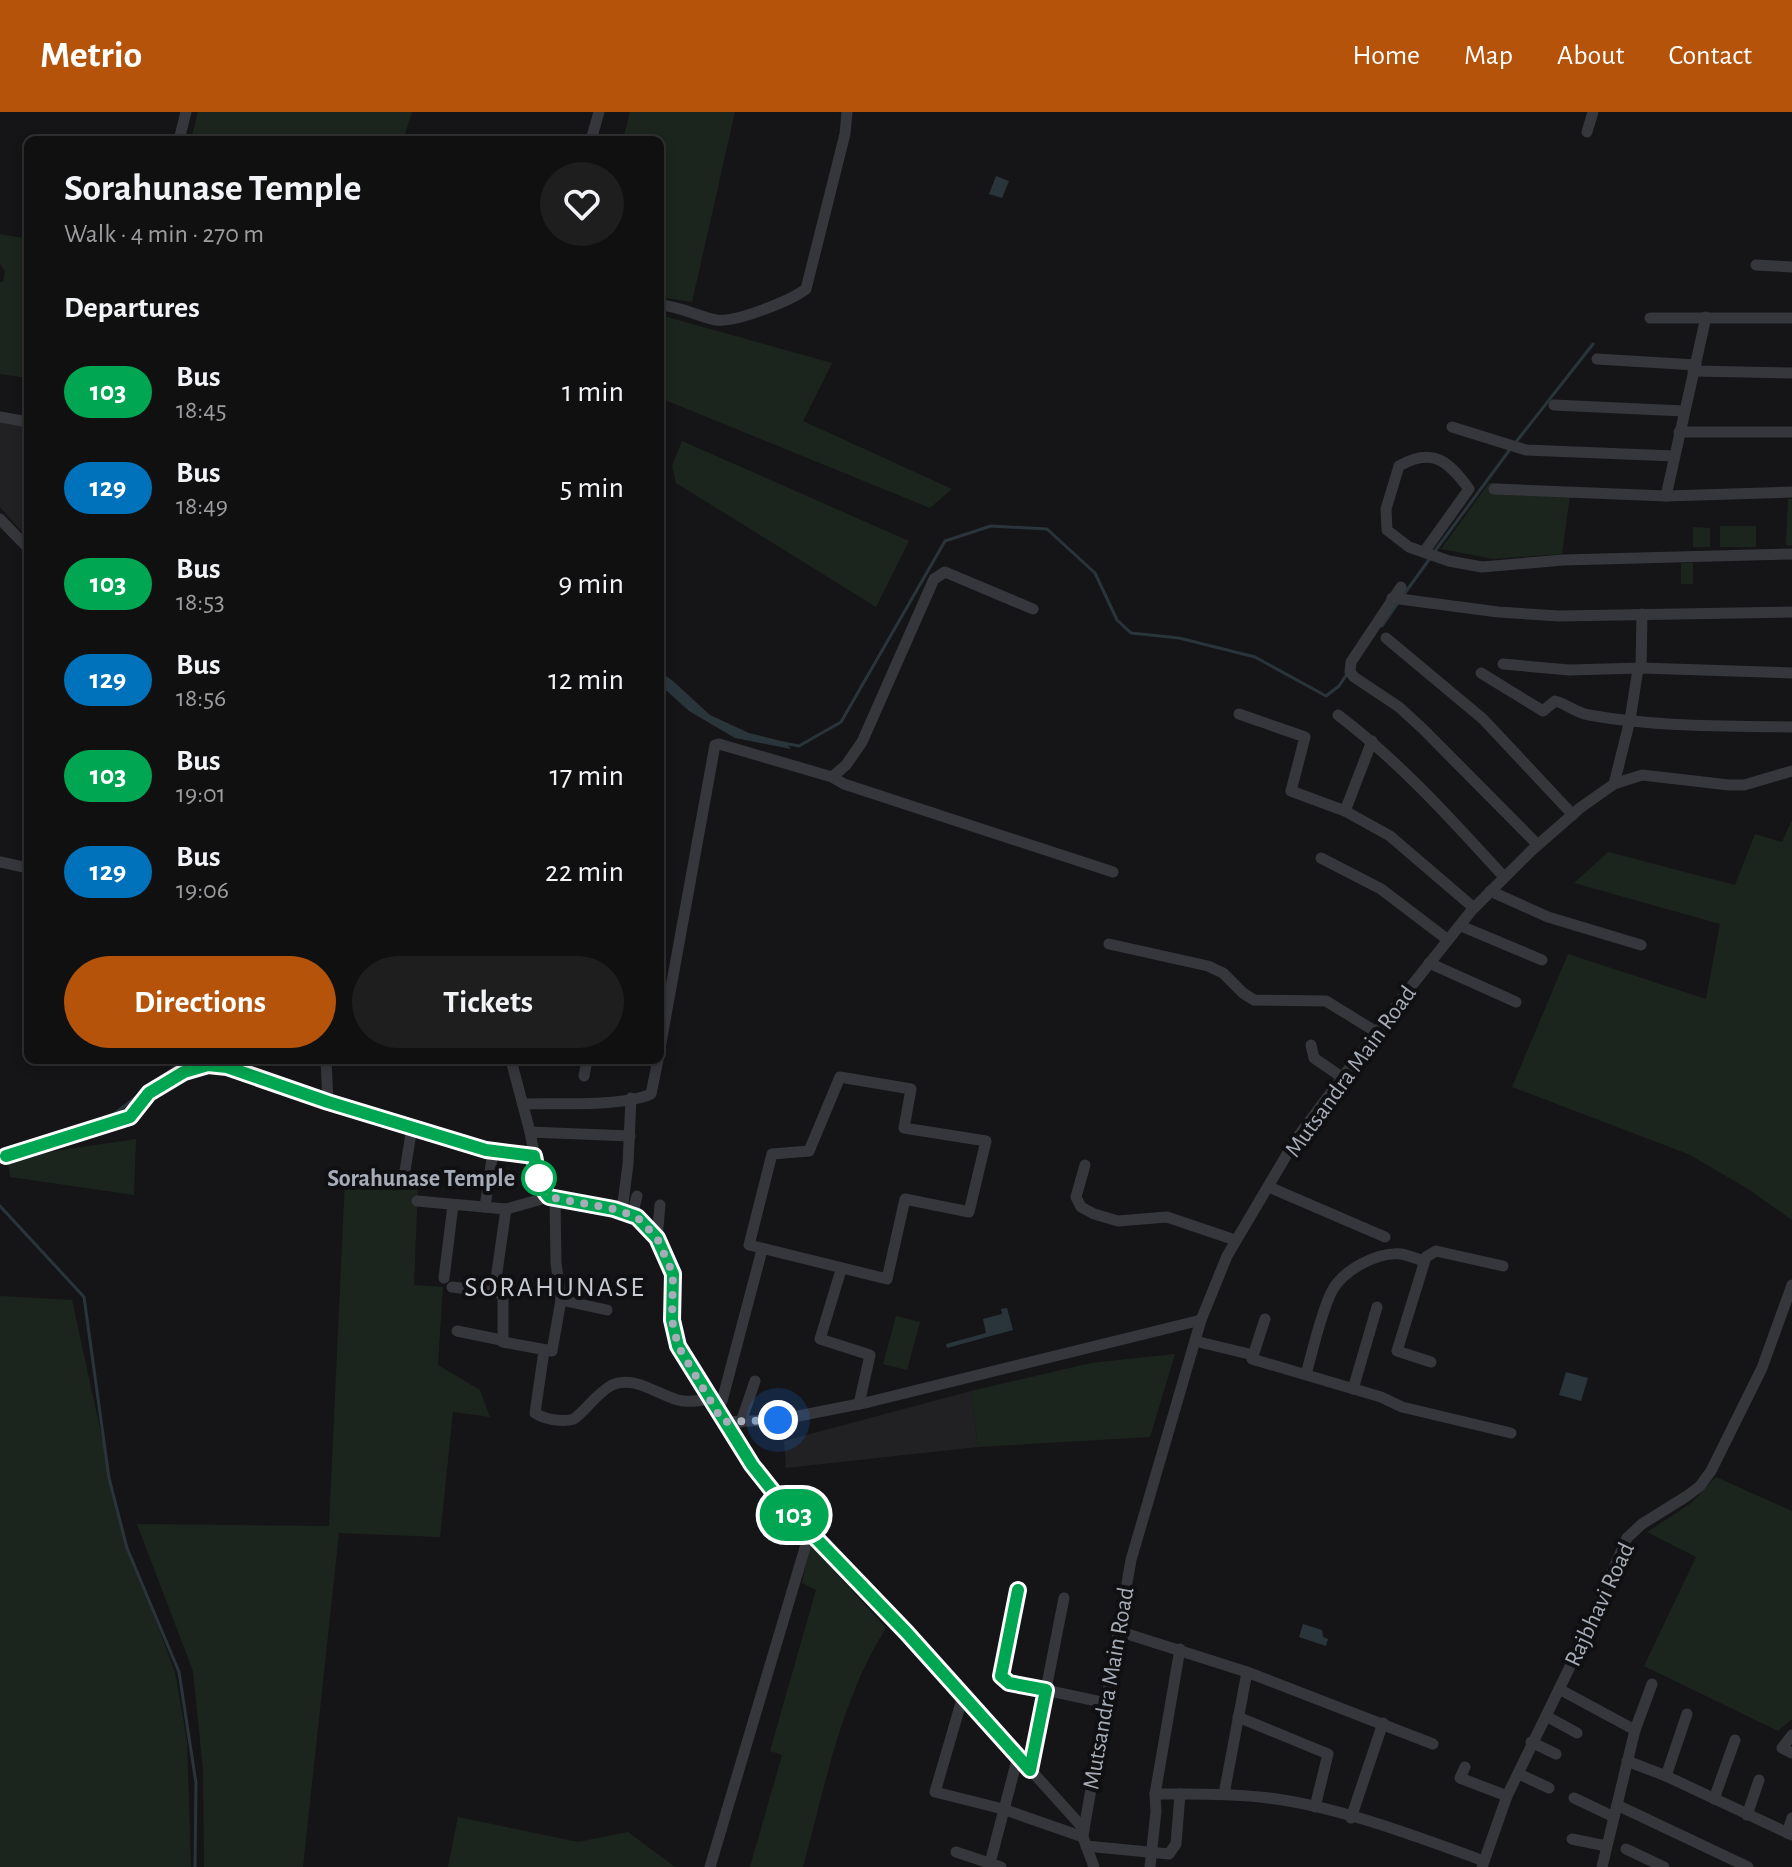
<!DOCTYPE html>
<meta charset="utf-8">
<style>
body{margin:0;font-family:"Alegreya Sans",sans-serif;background:#1e1e1f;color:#f1f3f6;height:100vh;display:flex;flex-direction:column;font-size:30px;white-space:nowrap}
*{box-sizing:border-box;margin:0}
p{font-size:26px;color:#9c9d9f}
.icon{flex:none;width:44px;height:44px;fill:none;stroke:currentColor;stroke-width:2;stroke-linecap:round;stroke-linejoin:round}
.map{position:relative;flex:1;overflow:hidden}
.drawer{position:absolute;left:24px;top:24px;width:640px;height:928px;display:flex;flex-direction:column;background:#101011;border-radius:12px;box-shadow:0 4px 12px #0003,0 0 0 2px #303031}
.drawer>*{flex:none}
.badge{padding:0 16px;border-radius:26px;font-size:28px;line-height:52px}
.you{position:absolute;width:40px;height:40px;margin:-20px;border:6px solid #fff;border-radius:50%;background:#1a73e8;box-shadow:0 0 0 12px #1a73e833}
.map>.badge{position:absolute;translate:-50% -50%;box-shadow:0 0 0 4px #fff}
h2{padding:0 40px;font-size:30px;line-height:72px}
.round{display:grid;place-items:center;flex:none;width:84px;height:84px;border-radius:42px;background:#1e1e1f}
.headline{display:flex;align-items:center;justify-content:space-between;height:136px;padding:0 40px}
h1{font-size:38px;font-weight:700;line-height:60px}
.cta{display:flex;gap:16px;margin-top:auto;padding:16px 40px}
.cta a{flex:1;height:92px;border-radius:48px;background:#b45309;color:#fff;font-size:32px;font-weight:700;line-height:92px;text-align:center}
.cta a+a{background:#1e1e1f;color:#f1f3f6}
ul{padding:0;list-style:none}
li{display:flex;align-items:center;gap:24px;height:96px;padding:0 40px}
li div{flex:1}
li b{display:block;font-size:30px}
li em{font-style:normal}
li .badge{min-width:88px;font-weight:700;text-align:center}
header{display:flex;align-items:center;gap:48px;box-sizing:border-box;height:112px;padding:0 40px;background:#b45309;color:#fff}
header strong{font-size:38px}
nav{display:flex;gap:44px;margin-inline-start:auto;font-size:28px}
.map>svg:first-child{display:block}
.built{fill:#212124}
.green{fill:#1c251d}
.water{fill:#2a353b}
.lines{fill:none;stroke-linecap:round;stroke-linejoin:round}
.stream{stroke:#2a353b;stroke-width:3}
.minor{stroke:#35373c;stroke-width:11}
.line-casing{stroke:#fff;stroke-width:18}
.line{stroke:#00a651;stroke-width:12}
.walk{stroke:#a6adb8;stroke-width:8;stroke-dasharray:0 14.4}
.stop-dot{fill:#fff;stroke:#00a651;stroke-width:4}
.labels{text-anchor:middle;stroke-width:8;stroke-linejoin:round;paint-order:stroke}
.street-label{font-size:24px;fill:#a6adb8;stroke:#101012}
.stop-label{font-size:24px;font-weight:bold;fill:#a6adb8;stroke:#101012;text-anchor:end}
.quarter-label{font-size:28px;letter-spacing:2px;fill:#c7cbd3;stroke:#101012}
</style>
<header>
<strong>Metrio</strong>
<nav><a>Home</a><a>Map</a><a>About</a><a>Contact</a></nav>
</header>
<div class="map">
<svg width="1792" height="1755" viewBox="0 0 1792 1755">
<rect width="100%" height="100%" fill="#151517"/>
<g class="built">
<path d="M0,309L28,314V427L0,395Z"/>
<path d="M971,1279L978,1335L786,1356L784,1329Z"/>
</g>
<g class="green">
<path d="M198,0H412L403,28H191Z"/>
<path d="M630,0H735L692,190L660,185V28H623Z"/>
<path d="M0,122L28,127V266L0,262V170H3L5,159L0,152Z"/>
<path d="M660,203L832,251L803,309L952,377L930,396L660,286Z"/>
<path d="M682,329L909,429L876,495L676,371L672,354Z"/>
<path d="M1489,371L1571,376L1562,442L1493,447L1441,437Z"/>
<path d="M1788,387H1792V434L1786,433Z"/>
<rect x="1720" y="414" width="36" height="21"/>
<path d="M1693,415L1710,416V435H1693Z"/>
<rect x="1681" y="451" width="12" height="21"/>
<path d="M1792,708V1108L1748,1077L1688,1042L1512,975L1568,842L1706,887L1720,812L1574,771L1608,740L1735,773L1755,722L1782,730Z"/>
<path d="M136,1027L134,1083L10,1065L8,1046Z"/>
<path d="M345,1068L418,1074L414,1173L443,1175L438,1253L480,1278L490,1305L453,1300L440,1425L339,1421L303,1755H204L203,1658L193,1559L137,1412L329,1414Z"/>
<path d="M0,1184L72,1188L122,1418L175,1560L187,1629L191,1755H0Z"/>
<path d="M896,1204L920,1210L907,1258L883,1252Z"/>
<path d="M1175,1242L1150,1325L978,1335L971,1279L1091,1251Z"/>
<path d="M1716,1365L1792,1399V1607L1778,1619L1644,1554L1696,1445L1647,1420L1690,1392Z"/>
<path d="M810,1432L886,1516C841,1587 825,1674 803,1755H750L782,1643L770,1639L816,1478L802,1471Z"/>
<path d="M458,1705L578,1730L628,1720L675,1755H448Z"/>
</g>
<g class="water">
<path d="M996,64L1009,69L1002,86L989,82Z"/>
<path d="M660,560L673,569L710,603L749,621L785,630L791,637L735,626L689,599L667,579L660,576Z"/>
<path d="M1007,1196L1013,1218L947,1236L946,1232L986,1221L983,1207L1002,1202L1001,1197Z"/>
<path d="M1566,1260L1588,1266L1581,1289L1559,1283Z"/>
<path d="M1303,1512L1322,1518L1323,1525L1328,1527L1326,1534L1299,1525Z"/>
</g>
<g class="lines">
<g class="stream">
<path d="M1516,330L1593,232"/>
<path d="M1435,439L1511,336"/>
<path d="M1402,485L1431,445"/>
<path d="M1382,514L1398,491"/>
<path d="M783,631L799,634L841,610L945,429L991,414L1047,417L1095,461L1117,508L1131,521L1179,526L1255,545L1326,584L1339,574L1347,562"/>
<path d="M62,1021L114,1002L184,948"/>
<path d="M0,1094L84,1185L109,1366L127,1436L179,1560L196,1671L195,1755"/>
</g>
<g class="minor">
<path d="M1587,20L1593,0"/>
<path d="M179,28L186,0"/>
<path d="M591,28L599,0"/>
<path d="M1756,153L1792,155"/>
<path d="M660,193C679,194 697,204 716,208C735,211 790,189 806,177L845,22L847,0"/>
<path d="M1650,206H1792"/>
<path d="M1597,247L1696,253"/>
<path d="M1693,259L1792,261"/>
<path d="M1554,293L1683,299"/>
<path d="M0,305L28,310"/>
<path d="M1452,315L1526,338L1674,344"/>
<path d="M1679,320H1792"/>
<path d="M1494,377L1666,384L1792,380"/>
<path d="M1666,384L1706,205"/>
<path d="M0,407L28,436"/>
<path d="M1424,440L1469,377C1449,350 1433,334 1399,354L1386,397L1387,418L1409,435L1449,449L1482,455L1563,448L1792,442"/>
<path d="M1401,475L1351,550L1350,560L1354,565L1399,595L1423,617L1538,733"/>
<path d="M1392,486L1498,500L1559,504L1792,500"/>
<path d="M1386,526L1483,607L1573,703"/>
<path d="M1503,552L1569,558L1641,556L1792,561"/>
<path d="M1641,556L1642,502"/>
<path d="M1481,561L1543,599L1555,589C1567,592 1576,601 1589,603C1655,615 1724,614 1792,615"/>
<path d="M1239,602L1305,625L1291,679L1345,699L1390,724L1474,796"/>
<path d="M1338,603C1400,650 1452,708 1504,765"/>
<path d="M832,665L846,653L862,630L934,467L945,460L1033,497"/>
<path d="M1614,672L1630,608L1638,557"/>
<path d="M1345,699L1372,629"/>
<path d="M1321,746L1381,777L1448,828"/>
<path d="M0,750L28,756"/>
<path d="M1490,779L1548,805L1641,833"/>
<path d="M1461,814L1542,848"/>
<path d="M1109,832L1208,854L1223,861L1243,881L1254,888L1326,889L1378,921"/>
<path d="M1429,851L1516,890"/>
<path d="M1311,933L1314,946L1343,966"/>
<path d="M660,936L715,633L719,632L832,665L844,672L1113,760"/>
<path d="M326,948L328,990"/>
<path d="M511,948L530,1020L539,1066L545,1081L555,1086L614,1097L637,1105L657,1126L673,1162L672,1208L678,1234L723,1310L766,1372L906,1520L1084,1717"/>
<path d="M584,964L587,948"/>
<path d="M840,965L911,977L904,1016L986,1029L969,1100L905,1087L887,1167L749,1133L772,1042L809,1039Z"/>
<path d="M523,992C556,991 622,995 651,982L658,948"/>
<path d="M530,1020L630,1024"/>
<path d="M6,1044L130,1005L149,981L184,960L208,953L227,955L328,990L486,1038L534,1044"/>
<path d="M1085,1053L1076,1085L1081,1095L1094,1102L1118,1109L1167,1105L1235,1128"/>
<path d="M404,1065L412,1015"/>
<path d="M1269,1075L1385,1125"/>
<path d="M417,1089L506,1097L549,1085"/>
<path d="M485,1095L493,1039"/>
<path d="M622,1099L628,1052L631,986"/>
<path d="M632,1103L637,1084"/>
<path d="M657,1126L660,1093"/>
<path d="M841,1158L820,1227L870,1243L859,1292"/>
<path d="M444,1166L453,1093"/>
<path d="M495,1174L506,1097"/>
<path d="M452,1175L500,1181L503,1184V1230L552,1239L561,1188L556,1151L555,1086"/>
<path d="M561,1188L607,1198"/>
<path d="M1265,1207L1252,1247L1381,1285L1402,1295L1511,1321"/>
<path d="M457,1219L501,1228"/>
<path d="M1195,1229L1253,1243"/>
<path d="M544,1239L535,1301C545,1308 563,1310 574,1307C587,1297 597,1281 612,1273C635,1263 658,1283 678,1288C688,1291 699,1289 709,1287"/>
<path d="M1431,1250L1397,1239L1426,1145L1436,1139L1503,1154"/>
<path d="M1306,1262C1313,1238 1321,1200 1332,1179C1343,1158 1377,1140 1401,1142C1408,1143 1417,1147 1424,1149"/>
<path d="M1353,1277L1377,1195"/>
<path d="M715,1297L722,1289L762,1138"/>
<path d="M723,1310L778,1308L869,1290L1201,1208"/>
<path d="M741,1310L755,1269"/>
<path d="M1018,1478L1001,1564L1004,1569L1106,1591"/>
<path d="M1118,1519L1247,1560L1433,1632"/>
<path d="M1559,1577L1635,1618"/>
<path d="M963,1584L935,1680L1003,1697L1083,1725"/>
<path d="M1546,1604L1577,1621"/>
<path d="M1238,1605L1328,1642L1315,1695"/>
<path d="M1792,1623L1782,1636L1792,1641"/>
<path d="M1531,1630L1556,1642"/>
<path d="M1627,1649L1666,1664L1792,1723"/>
<path d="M1465,1655L1460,1666L1507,1684"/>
<path d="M1030,1658L1064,1486"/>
<path d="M1519,1662L1549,1676"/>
<path d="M1666,1664L1687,1602"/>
<path d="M1155,1682L1180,1537"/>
<path d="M1224,1682L1247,1560"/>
<path d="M1574,1686L1614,1705"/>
<path d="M1714,1687L1735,1628"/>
<path d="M1617,1693L1748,1755"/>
<path d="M1747,1703L1759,1668"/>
<path d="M1351,1706L1383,1611"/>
<path d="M1787,1721L1792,1706"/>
<path d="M1572,1727L1606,1734"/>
<path d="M1086,1734L1169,1742L1176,1732L1180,1682"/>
<path d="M1626,1737L1664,1755"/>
<path d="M956,1740L1001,1755"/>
<path d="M710,1755L810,1419"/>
<path d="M989,1755L1018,1644"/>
<path d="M1094,1755L1083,1725L1084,1717L1131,1448L1201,1208L1227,1144L1296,1027L1413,872L1472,798L1531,739L1580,696L1614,672L1642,663L1729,673H1744L1792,659"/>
<path d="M1150,1755L1156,1699L1155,1682C1190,1682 1225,1681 1260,1685C1332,1692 1415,1724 1484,1749"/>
<path d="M1482,1755L1507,1684L1580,1534L1627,1426L1642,1412L1687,1384L1700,1374L1711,1359L1762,1256L1792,1173"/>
<path d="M1602,1755L1635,1618L1652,1572"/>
</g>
</g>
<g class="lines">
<defs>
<path id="line" d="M6,1044L130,1005L149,981L184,960L208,953L227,955L328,990L486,1038L534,1044C537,1058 539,1075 549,1085L614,1097L637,1105L657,1126L673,1162L672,1208L678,1234L752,1353L783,1392L906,1520L1030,1658L1046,1578L1009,1571L1001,1564L1018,1478"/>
</defs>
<use href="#line" class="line-casing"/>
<use href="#line" class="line"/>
<path class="walk" d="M539,1066L545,1081L549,1085L614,1097L637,1105L657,1126L673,1162L672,1208L678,1234L723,1310L778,1308"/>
</g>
<circle class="stop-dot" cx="539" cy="1066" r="16"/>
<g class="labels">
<g class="street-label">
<text transform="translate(1350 959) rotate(-54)" y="8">Mutsandra Main Road</text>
<text transform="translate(1599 1492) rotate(-65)" y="8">Rajbhavi Road</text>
<text transform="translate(1108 1576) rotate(-80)" y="8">Mutsandra Main Road</text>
</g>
<g class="stop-label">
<text x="515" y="1074">Sorahunase Temple</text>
</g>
<g class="quarter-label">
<text x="555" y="1184">SORAHUNASE</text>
</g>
</g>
</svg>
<div class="you" style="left:778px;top:1308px"></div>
<b class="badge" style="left:794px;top:1403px;background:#00a651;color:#fff">103</b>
<section class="drawer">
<div class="headline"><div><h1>Sorahunase Temple</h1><p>Walk · 4 min · 270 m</p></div><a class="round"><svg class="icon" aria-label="heart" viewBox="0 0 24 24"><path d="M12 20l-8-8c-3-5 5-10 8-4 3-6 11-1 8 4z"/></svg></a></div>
<h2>Departures</h2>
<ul>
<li><span class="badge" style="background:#00a651;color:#fff">103</span><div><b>Bus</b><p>18:45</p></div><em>1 min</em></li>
<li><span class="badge" style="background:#0072bc;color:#fff">129</span><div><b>Bus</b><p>18:49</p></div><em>5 min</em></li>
<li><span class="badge" style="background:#00a651;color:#fff">103</span><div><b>Bus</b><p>18:53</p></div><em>9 min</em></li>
<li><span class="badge" style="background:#0072bc;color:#fff">129</span><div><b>Bus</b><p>18:56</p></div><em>12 min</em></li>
<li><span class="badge" style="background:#00a651;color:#fff">103</span><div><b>Bus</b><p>19:01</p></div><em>17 min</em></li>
<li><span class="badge" style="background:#0072bc;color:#fff">129</span><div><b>Bus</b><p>19:06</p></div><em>22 min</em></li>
</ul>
<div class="cta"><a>Directions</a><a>Tickets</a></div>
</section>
</div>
